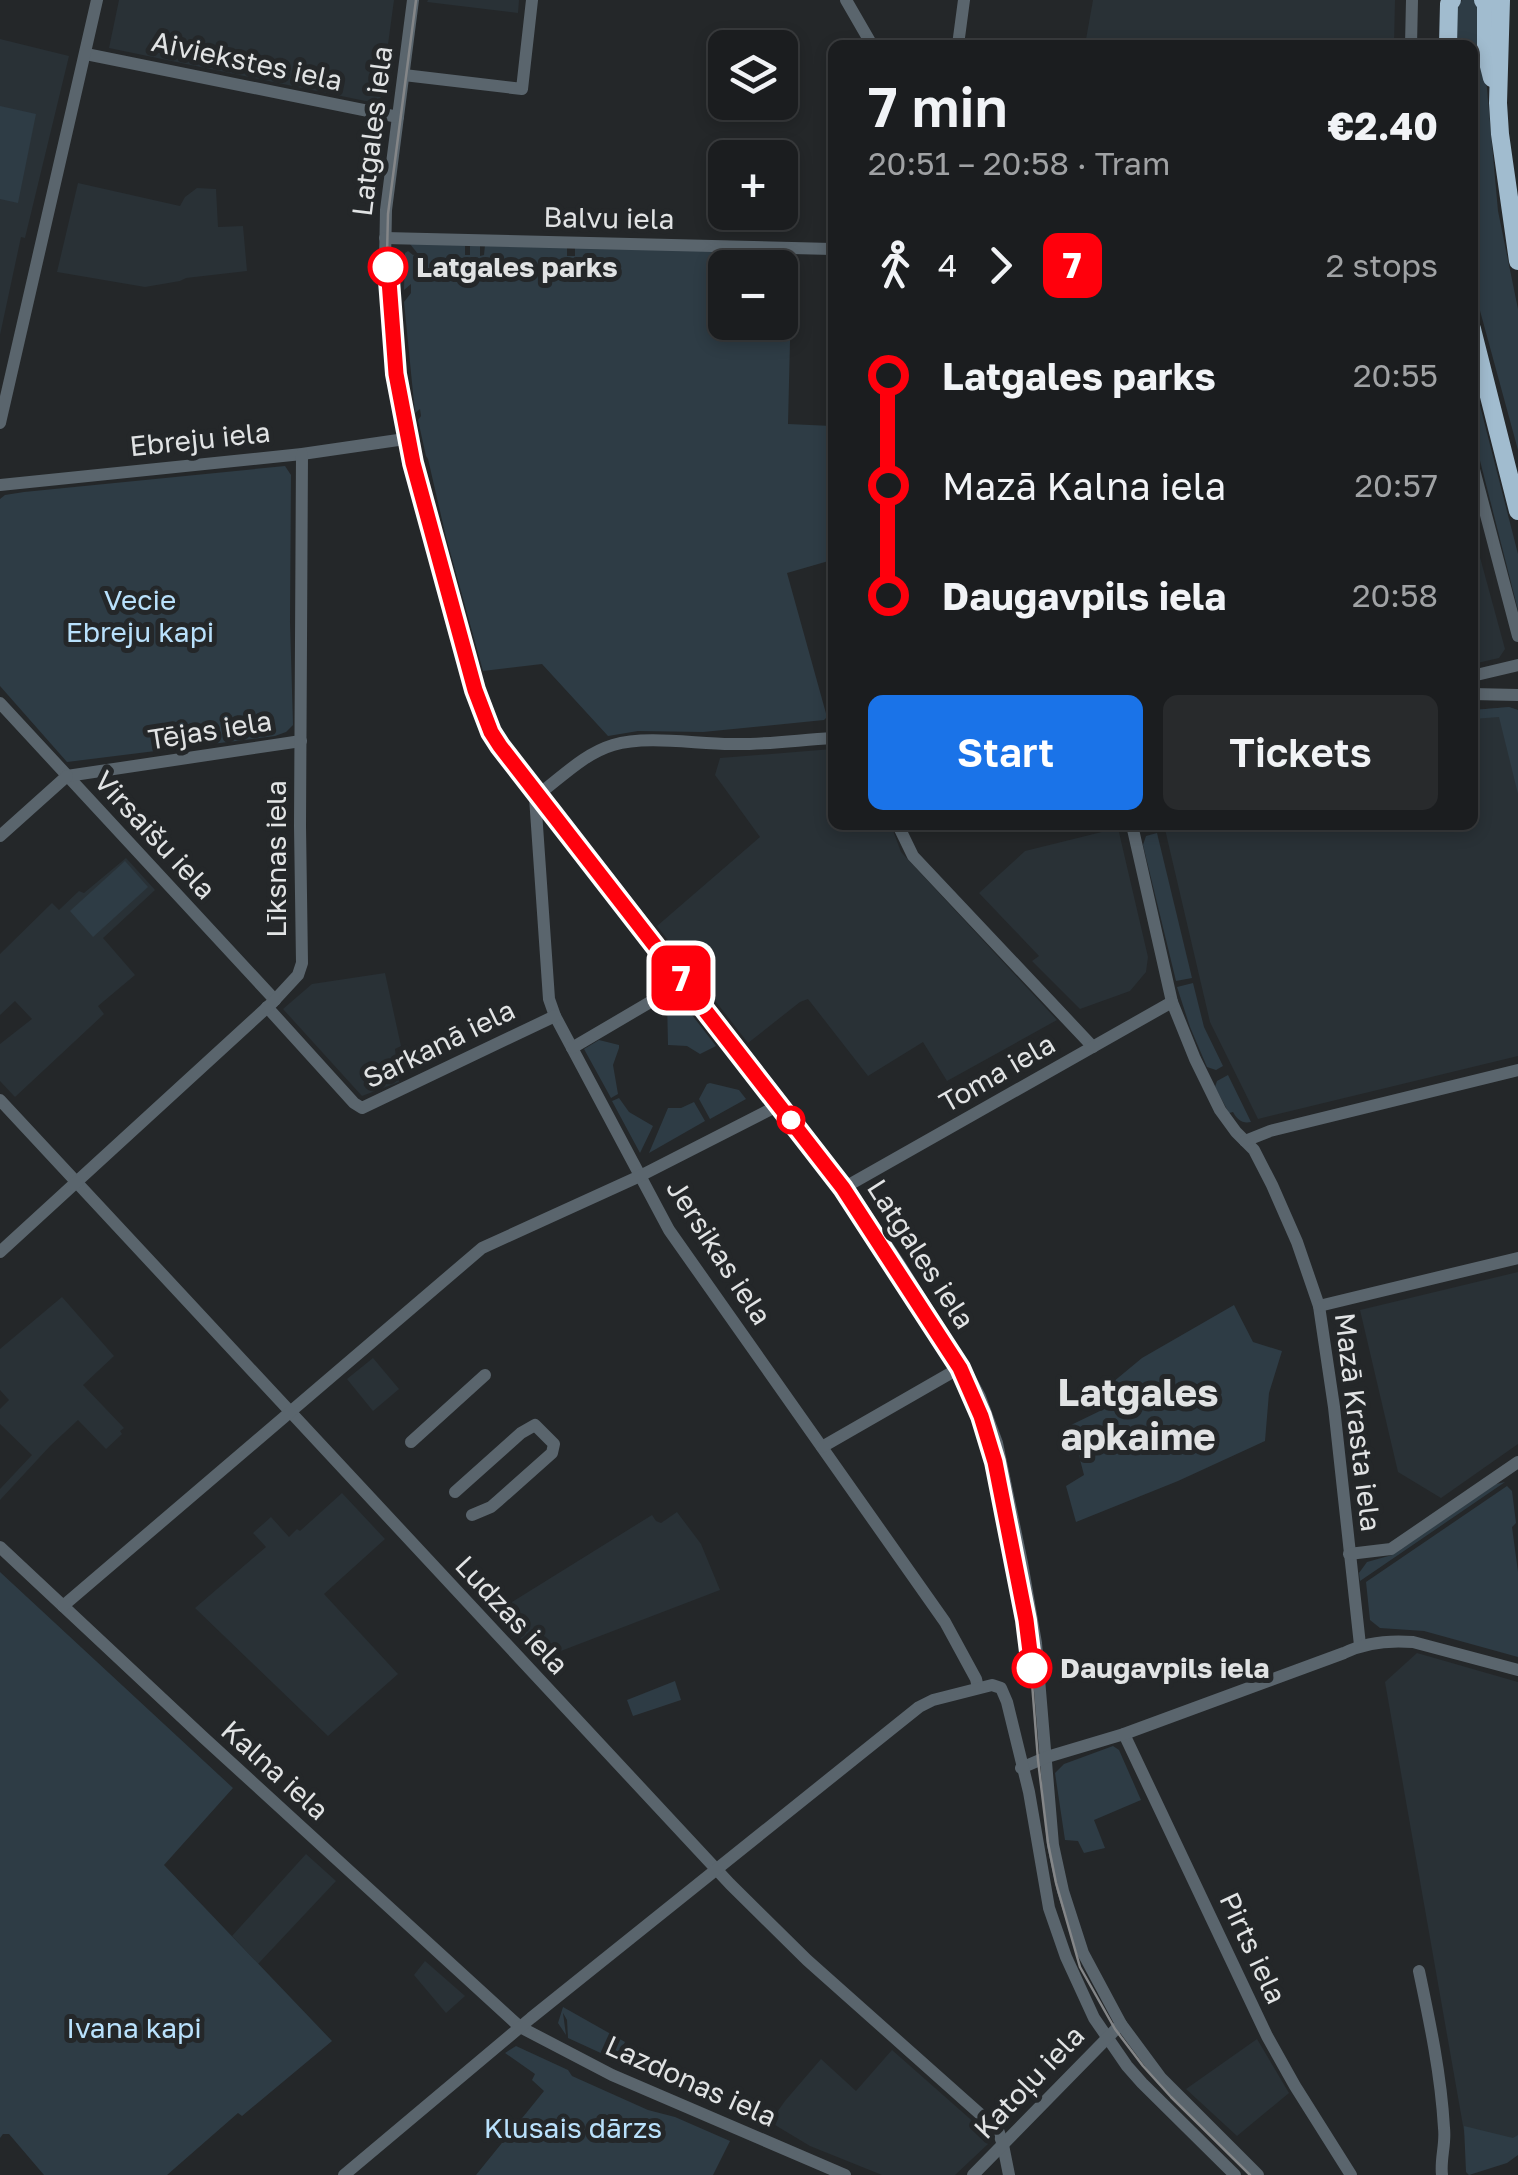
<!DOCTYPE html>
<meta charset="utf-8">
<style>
body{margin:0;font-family:"Golos Text",sans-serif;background:#282a2c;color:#f1f3f6;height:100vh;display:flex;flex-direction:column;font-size:38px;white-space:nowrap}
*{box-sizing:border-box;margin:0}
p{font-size:32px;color:#a0a2a4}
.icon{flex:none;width:55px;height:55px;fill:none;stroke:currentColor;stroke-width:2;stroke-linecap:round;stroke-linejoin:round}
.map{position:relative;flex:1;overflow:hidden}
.sheet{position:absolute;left:828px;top:40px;width:650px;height:790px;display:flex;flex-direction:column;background:#1b1d1f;border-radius:15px;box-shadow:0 5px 15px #0003,0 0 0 2px #393b3d}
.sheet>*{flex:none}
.badge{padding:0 20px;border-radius:15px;font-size:35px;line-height:65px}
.tools{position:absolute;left:708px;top:30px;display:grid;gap:20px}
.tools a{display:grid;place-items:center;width:90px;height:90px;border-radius:15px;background:#1b1d1f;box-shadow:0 5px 15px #0003,0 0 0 2px #393b3d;font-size:50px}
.map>.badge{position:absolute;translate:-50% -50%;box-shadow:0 0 0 5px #fff}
.legs{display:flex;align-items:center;gap:15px;height:110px;padding:0 40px;font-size:32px}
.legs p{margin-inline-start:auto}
.overview{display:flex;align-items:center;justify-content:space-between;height:170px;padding:0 40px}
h1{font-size:55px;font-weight:600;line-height:75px}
.cta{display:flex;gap:20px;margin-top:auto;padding:20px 40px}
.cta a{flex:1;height:115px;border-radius:15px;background:#1a73e8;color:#fff;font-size:40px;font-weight:600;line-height:115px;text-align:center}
.cta a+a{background:#282a2c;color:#f1f3f6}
ul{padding:0 40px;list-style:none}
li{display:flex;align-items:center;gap:35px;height:110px;font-size:38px}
li i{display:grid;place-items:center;width:15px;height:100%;margin:0 12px;background:currentColor}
li i::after{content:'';width:25px;height:25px;margin:-12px;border:8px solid;border-radius:50%;background:#1b1d1f}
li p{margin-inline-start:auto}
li:first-child i{background:linear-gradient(#0000 50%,currentColor 0)}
li:last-child i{background:linear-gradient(currentColor 50%,#0000 0)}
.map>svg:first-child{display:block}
.built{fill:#293136}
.green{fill:#2e3c45;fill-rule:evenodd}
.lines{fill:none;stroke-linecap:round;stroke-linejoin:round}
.minor{stroke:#5a656d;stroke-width:12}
.highway{stroke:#a1bccf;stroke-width:18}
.tram{stroke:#848688;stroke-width:2.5}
.line-1-casing{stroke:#fff;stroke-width:22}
.line-1{stroke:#ff000c;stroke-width:15}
.stop-1-dot{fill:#fff;stroke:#ff000c;stroke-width:5}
.labels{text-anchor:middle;stroke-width:10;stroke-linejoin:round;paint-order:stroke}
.street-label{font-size:28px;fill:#e1e3e4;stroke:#242729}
.stop-label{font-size:28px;font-weight:bold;fill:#e1e3e4;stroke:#242729;text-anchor:start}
.park-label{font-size:28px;fill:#b9e1fc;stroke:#242729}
.district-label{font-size:38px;font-weight:bold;fill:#e1e3e4;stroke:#242729}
</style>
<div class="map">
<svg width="1518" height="2175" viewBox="0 0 1518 2175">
<rect width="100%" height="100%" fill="#242729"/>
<g class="built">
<path d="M119,0H394L380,104L109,48Z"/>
<path d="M428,0H519L518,13L427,2Z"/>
<path d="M1093,0H1395L1394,45H1085Z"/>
<path d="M0,39L69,56L25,238L21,237L0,335Z"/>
<path d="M78,183L180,206L185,197L197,188L216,189L218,227L243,226L247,271L186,278L180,281L145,287L57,272Z"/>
<path d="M1472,528L1505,649L1499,658L1473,664Z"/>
<path d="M1509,707L1518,710V1056L1258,1119L1210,1022L1164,825H1472L1473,710Z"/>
<path d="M832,749V825H891L901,852L1057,1020L947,1081L923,1042L868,1076L808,999L800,1002L748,1043L657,926L760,837L715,775L720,758Z"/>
<path d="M1118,828L1148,957L1146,972L1130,991L1080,1009L1032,961L1039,956L979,893L1025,851Z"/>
<path d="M126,858L155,890L103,938L135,975L98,1006L104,1014L15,1097L0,1081V1044L32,1019L15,1001L0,1015V954L52,903L59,910L79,891L84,893Z"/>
<path d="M385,973L401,1046L395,1049L399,1082L362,1096L283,1009L312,984Z"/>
<path d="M1518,1272V1444L1441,1498L1398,1472L1360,1310Z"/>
<path d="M62,1297L114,1356L83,1385L124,1428L120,1431L122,1434L106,1449L78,1420L50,1446L0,1500V1489L32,1455L0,1424V1409L9,1400L0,1390V1349Z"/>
<path d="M373,1358L399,1389L373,1411L347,1379Z"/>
<path d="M342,1493L385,1539L324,1594L398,1674L328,1736L195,1608L266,1547L253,1533L271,1517L289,1537L297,1529L300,1531Z"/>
<path d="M677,1512L701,1544L720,1590L540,1659L496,1612L652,1515L656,1521L661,1523Z"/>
<path d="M1417,1653L1518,1682V2153L1465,2137L1385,1682Z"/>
<path d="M306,1854L336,1881L258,1964L232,1936Z"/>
<path d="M425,1961L465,1996L446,2013L414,1975Z"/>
<path d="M1257,2039L1289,2093L1237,2136L1186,2089Z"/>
<path d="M892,2050L986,2133L988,2144L955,2175H882L810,2146L770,2122L785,2101L821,2059L856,2091Z"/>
</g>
<g class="green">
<path d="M1462,0H1479L1498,211L1518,309V450L1473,285L1472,45H1455L1457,9Z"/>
<path d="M0,106L36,114L18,203L0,199Z"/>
<path d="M410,244H465V255H470V245H480V256L484,255L485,245L567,247V256H575V247L789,252L785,258L792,259L788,424L832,426V560L787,573L827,717L824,720L703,732L638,731L608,736L542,664L483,671L446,537L428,459L426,456L418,420L421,416L420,409L415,413L404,302L411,293V284L404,290L405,253L408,251L413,255L418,254ZM725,268H780V322H725Z"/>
<path d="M1475,386L1518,554V610L1473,433V387Z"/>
<path d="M285,466L291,475L290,622L293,725L286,732L275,736L67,762L0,686V499L5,495L24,492Z"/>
<path d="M1509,707L1518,710V794L1499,717L1473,719V710Z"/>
<path d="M1157,833L1192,978L1176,981L1143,845L1146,836Z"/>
<path d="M125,861L148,887L93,937L70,911Z"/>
<path d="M1193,983L1204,1027L1223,1066L1216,1070L1207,1067L1190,1027L1177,987Z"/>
<path d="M672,997H678L716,1046L700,1054L687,1046L668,1045L667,1000Z"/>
<path d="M599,1040L619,1045V1048L613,1065L618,1094L611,1098L584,1049Z"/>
<path d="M1228,1075L1251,1122C1242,1124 1237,1119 1233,1112L1229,1113L1215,1087L1217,1081Z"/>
<path d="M710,1083L739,1090L746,1099L710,1119L699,1099L707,1084Z"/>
<path d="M619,1098L629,1112L653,1126L640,1153L612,1101Z"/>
<path d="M694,1102L705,1121L649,1153L668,1108H681Z"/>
<path d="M1234,1305L1253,1342L1282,1351L1269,1393L1265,1441L1178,1481L1076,1522L1066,1486L1084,1475L1071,1425L1104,1409L1101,1392L1142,1358Z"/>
<path d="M1505,1482L1360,1581L1359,1573L1367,1562L1392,1555L1496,1484Z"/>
<path d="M1507,1486L1512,1491L1516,1523L1512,1527L1518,1572V1657L1424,1631L1380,1628L1370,1620L1366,1582Z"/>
<path d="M0,1572L233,1788L164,1865L332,2041L242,2116L238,2113L167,2175H44L9,2134H3L0,2138Z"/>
<path d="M675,1681L681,1700L633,1716L627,1700Z"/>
<path d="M1113,1746L1119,1750L1141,1800L1094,1820L1105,1848L1084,1853L1078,1841L1065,1840L1055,1773L1064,1764Z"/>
<path d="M563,2007L625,2042L616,2060L568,2038L567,2020L563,2013L566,2035L558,2023Z"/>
<path d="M516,2046L568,2070L572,2076L648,2110L675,2117L730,2141L713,2175H476L544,2091L532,2080L535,2074L505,2053Z"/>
<path d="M1464,2126L1513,2138L1518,2135V2155L1507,2163L1469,2175L1466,2172Z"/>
</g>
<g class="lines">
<g class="minor">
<path d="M413,0L386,210L385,262L393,379L418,494L468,679L481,715L494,742L535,797L553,806L847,1186L898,1262L963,1366L980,1397L997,1443L1022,1563L1036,1643L1053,1845L1063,1891L1083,1953L1121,2024L1161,2078L1258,2175"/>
<path d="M846,0L872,45"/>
<path d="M958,45L964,0"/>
<path d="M1411,45L1412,0"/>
<path d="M86,54L398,117"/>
<path d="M404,75L522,89L532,0"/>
<path d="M385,238L832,249"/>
<path d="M0,423L97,0"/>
<path d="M1472,462L1518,636"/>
<path d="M0,485L302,454L405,439"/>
<path d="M1472,676L1518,665"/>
<path d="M1472,694L1518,695"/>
<path d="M0,703L275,1000"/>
<path d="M67,776L301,741"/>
<path d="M535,797L549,999L555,1016L669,1230L945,1622L976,1679L978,1688"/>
<path d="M535,797C560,779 583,754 613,745C647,735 695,744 731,744C765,745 798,740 832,738"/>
<path d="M898,825L913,856L1093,1047"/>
<path d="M1132,825L1172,1002L1195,1059L1220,1110L1236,1132L1254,1150L1272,1185L1297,1242L1319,1306L1334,1407L1360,1645"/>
<path d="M0,836L67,776"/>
<path d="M267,1007L354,1103L362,1108L555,1016"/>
<path d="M572,1048L686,981"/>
<path d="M0,1100L730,1884L807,1960L998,2130L1003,2145L1009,2175"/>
<path d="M1245,1141L1270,1131L1518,1070"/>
<path d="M847,1186L1172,1002"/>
<path d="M0,1252L273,1002L298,975L302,963L300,826L302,454"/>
<path d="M1319,1306L1518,1258"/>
<path d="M411,1442L485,1375"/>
<path d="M822,1447L963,1366"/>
<path d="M455,1492L521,1433L535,1425L554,1444L552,1453L498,1501L491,1507L472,1515"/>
<path d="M0,1547L203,1737L520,2027L612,2075L845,2175"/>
<path d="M1349,1554L1391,1549L1518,1462"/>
<path d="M63,1606L482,1248L640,1176L783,1103"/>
<path d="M1124,1734L1267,2036L1295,2086L1351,2175"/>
<path d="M1021,1768L1047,1757L1124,1734L1344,1653C1366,1642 1388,1640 1413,1642L1518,1670"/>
<path d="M1419,1971C1430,2023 1441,2075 1444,2128C1446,2144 1440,2159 1442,2175"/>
<path d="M344,2175L531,2018L919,1707L933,1700L992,1685L1001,1688L1007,1702L1029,1792L1049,1908L1066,1957L1094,2018L1127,2066L1142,2083L1235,2175"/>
<path d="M973,2175L1121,2024"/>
</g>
<g class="highway">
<path d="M1483,0L1486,4V54L1492,78"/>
<path d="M1501,0L1498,103L1500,134L1518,261"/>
<path d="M1448,45L1449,4L1452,0"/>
<path d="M1472,329L1518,511"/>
</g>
<path class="tram" d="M416,0L388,214L387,254L395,373L413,463L465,659L483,712L500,747L843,1188L960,1368L981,1416L995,1462L1029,1644L1038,1760L1048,1843L1056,1883L1080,1967L1115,2029L1143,2066L1171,2097L1250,2175"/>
</g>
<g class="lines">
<defs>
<path id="line-1" d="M388,267L396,374L413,463L475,690L491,732L500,746L843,1188L960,1368L981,1416L995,1462L1026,1620L1032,1668"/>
</defs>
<use href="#line-1" class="line-1-casing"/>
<use href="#line-1" class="line-1"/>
</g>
<g class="stop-1-dot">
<circle cx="388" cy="267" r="18"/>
<circle cx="791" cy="1120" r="12"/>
<circle cx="1032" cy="1668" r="18"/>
</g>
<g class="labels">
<g class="street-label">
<text transform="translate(247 61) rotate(12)" y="10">Aiviekstes iela</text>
<text transform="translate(372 131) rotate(-83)" y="10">Latgales iela</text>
<text transform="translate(609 218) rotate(1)" y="10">Balvu iela</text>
<text transform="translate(200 439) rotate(-6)" y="10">Ebreju iela</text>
<text transform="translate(210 730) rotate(-9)" y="10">Tējas iela</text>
<text transform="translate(155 835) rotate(47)" y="10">Virsaišu iela</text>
<text transform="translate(276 859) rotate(-90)" y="10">Līksnas iela</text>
<text transform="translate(439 1044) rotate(-26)" y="10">Sarkanā iela</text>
<text transform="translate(997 1073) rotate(-30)" y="10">Toma iela</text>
<text transform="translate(719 1252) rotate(57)" y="10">Jersikas iela</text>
<text transform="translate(921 1254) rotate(57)" y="10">Latgales iela</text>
<text transform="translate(1358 1422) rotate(83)" y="10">Mazā Krasta iela</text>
<text transform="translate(512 1615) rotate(47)" y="10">Ludzas iela</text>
<text transform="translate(275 1770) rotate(42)" y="10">Kalna iela</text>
<text transform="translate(1253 1948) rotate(65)" y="10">Pirts iela</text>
<text transform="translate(691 2081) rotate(24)" y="10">Lazdonas iela</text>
<text transform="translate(1029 2082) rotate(-46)" y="10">Katoļu iela</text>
</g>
<g class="stop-label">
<text x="416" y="277">Latgales parks</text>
<text x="1060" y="1678">Daugavpils iela</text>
</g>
<g class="park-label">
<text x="140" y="610">Vecie<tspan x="140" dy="32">Ebreju kapi</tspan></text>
<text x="134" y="2038">Ivana kapi</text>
<text x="573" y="2138">Klusais dārzs</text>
</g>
<g class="district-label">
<text x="1138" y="1406">Latgales<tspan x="1138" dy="44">apkaime</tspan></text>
</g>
</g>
</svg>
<div class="tools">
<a><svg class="icon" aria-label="layers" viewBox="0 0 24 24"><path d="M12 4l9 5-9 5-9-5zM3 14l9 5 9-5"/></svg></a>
<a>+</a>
<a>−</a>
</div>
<b class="badge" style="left:681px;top:978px;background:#ff000c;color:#fff">7</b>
<section class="sheet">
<div class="overview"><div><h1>7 min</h1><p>20:51 – 20:58 · Tram</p></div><b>€2.40</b></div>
<div class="legs"><svg class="icon" aria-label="walk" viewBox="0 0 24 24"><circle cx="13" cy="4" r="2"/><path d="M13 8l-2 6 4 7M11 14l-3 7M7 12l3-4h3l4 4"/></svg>4<svg class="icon" aria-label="forward" viewBox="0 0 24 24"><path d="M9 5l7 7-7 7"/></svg><b class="badge" style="background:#ff000c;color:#fff">7</b><p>2 stops</p></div>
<ul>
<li><i style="color:#ff000c"></i><b>Latgales parks</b><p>20:55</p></li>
<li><i style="color:#ff000c"></i><span>Mazā Kalna iela</span><p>20:57</p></li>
<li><i style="color:#ff000c"></i><b>Daugavpils iela</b><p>20:58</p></li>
</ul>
<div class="cta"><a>Start</a><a>Tickets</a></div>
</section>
</div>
